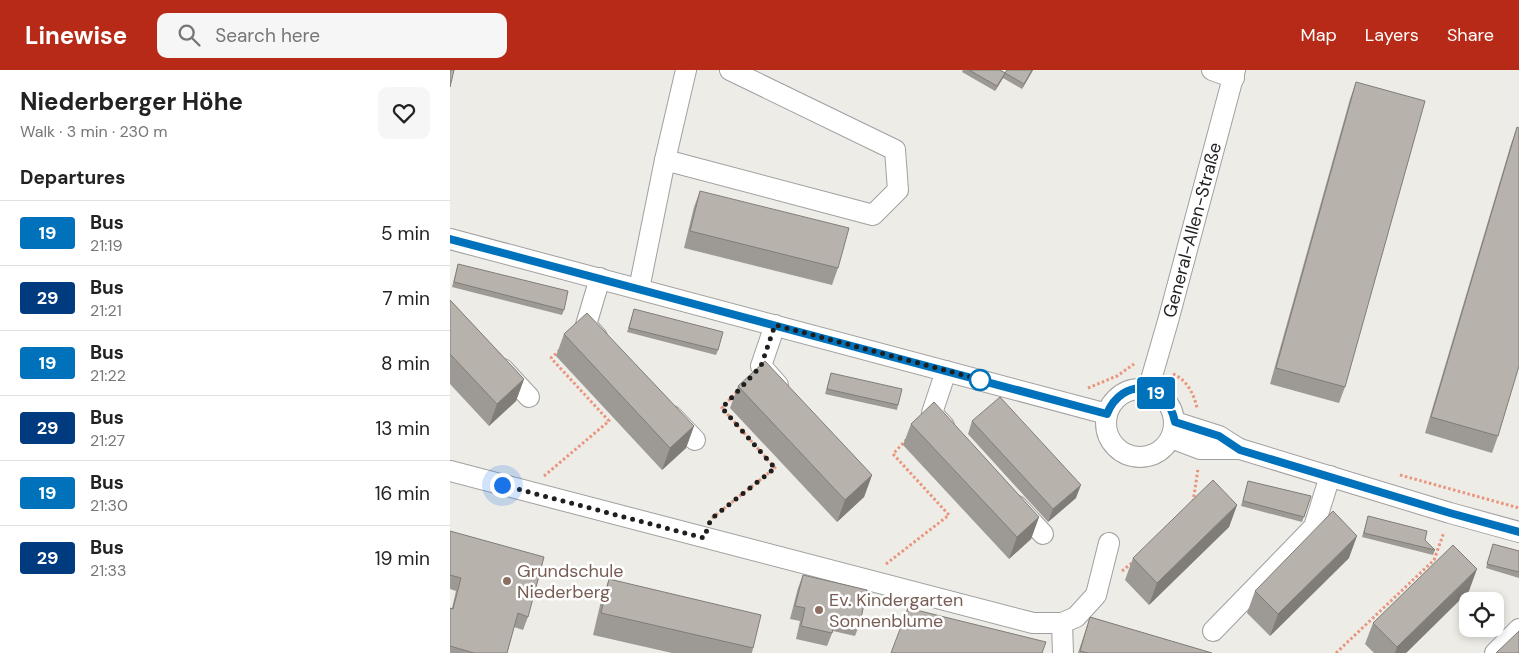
<!DOCTYPE html>
<meta charset="utf-8">
<style>
body{margin:0;font-family:"DM Sans",sans-serif;background:#f6f6f6;color:#222;height:100vh;display:flex;flex-direction:column;font-size:19px;white-space:nowrap}
*{box-sizing:border-box;margin:0}
p{font-size:16px;color:#767676}
.icon{flex:none;width:28px;height:28px;fill:none;stroke:currentColor;stroke-width:2;stroke-linecap:round;stroke-linejoin:round}
.map{position:relative;flex:1;overflow:hidden}
.panel{display:flex;flex-direction:column;background:#fff;width:450px}
.panel>*{flex:none}
.badge{padding:0 10px;border-radius:4px;font-size:18px;line-height:32px}
.buttons{position:absolute;left:1009px;top:522px;display:grid;gap:10px}
.buttons a{display:grid;place-items:center;width:45px;height:45px;border-radius:10px;background:#fff;box-shadow:0 2px 8px #0003;font-size:25px}
.you{position:absolute;width:25px;height:25px;margin:-12px;border:4px solid #fff;border-radius:50%;background:#1a73e8;box-shadow:0 0 0 8px #1a73e833}
.map>.badge{position:absolute;translate:-50% -50%;box-shadow:0 0 0 2px #fff}
h2{padding:0 20px;font-size:19px;line-height:45px}
.round{display:grid;place-items:center;flex:none;width:52px;height:52px;border-radius:10px;background:#f6f6f6}
.summary{display:flex;align-items:center;justify-content:space-between;height:85px;padding:0 20px}
h1{font-size:24px;font-weight:700;line-height:38px}
ul{padding:0;list-style:none}
li{display:flex;align-items:center;gap:15px;height:65px;padding:0 20px;border-top:1px solid #e0e0e0}
li div{flex:1}
li b{display:block;font-size:19px}
li em{font-style:normal}
li .badge{min-width:55px;font-weight:700;text-align:center}
header{display:flex;align-items:center;gap:30px;box-sizing:border-box;height:70px;padding:0 25px;background:#b62a17;color:#fff}
header strong{font-size:24px}
nav{display:flex;gap:28px;margin-inline-start:auto;font-size:18px}
.search{width:350px;height:45px;background:#f6f6f6;display:flex;align-items:center;gap:12px;box-sizing:border-box;padding:0 18px;border-radius:10px;color:#767676;font-size:19px}
main{display:flex;flex:1;min-height:0}
.map>svg:first-child{display:block}
.lines{fill:none;stroke-linecap:round;stroke-linejoin:round}
.minor-casing{stroke:#a0a0a0;stroke-width:22}
.path{stroke:#ea947c;stroke-width:3;stroke-dasharray:2.5 2.5;stroke-linecap:butt}
.minor{stroke:#fff;stroke-width:20}
.wall{fill:#9d9994}
.shaded-wall{fill:#807d78}
.building{fill:#b7b2ac;stroke:#807d78}
.line-casing{stroke:#fff;stroke-width:11}
.line{stroke:#0072bc;stroke-width:8}
.walk{stroke:#1f1f1f;stroke-width:5;stroke-dasharray:0 9}
.stop-dot{fill:#fff;stroke:#0072bc;stroke-width:2.5}
.education-dot{fill:#8d6e63;stroke:#fff;stroke-width:2}
.labels{text-anchor:middle;stroke-width:5;stroke-linejoin:round;paint-order:stroke}
.street-label{font-size:18px;fill:#1f1f1f;stroke:#fff}
.education-label{font-size:18px;fill:#785e54;stroke:#fff;text-anchor:start}
</style>
<header>
<strong>Linewise</strong>
<div class="search"><svg class="icon" aria-label="search" viewBox="0 0 24 24"><circle cx="10" cy="10" r="6"/><path d="M15 15l6 6"/></svg>Search here</div>
<nav><a>Map</a><a>Layers</a><a>Share</a></nav>
</header>
<main>
<section class="panel">
<div class="summary"><div><h1>Niederberger Höhe</h1><p>Walk · 3 min · 230 m</p></div><a class="round"><svg class="icon" aria-label="heart" viewBox="0 0 24 24"><path d="M12 20l-8-8c-3-5 5-10 8-4 3-6 11-1 8 4z"/></svg></a></div>
<h2>Departures</h2>
<ul>
<li><span class="badge" style="background:#0072bc;color:#fff">19</span><div><b>Bus</b><p>21:19</p></div><em>5 min</em></li>
<li><span class="badge" style="background:#003b80;color:#fff">29</span><div><b>Bus</b><p>21:21</p></div><em>7 min</em></li>
<li><span class="badge" style="background:#0072bc;color:#fff">19</span><div><b>Bus</b><p>21:22</p></div><em>8 min</em></li>
<li><span class="badge" style="background:#003b80;color:#fff">29</span><div><b>Bus</b><p>21:27</p></div><em>13 min</em></li>
<li><span class="badge" style="background:#0072bc;color:#fff">19</span><div><b>Bus</b><p>21:30</p></div><em>16 min</em></li>
<li><span class="badge" style="background:#003b80;color:#fff">29</span><div><b>Bus</b><p>21:33</p></div><em>19 min</em></li>
</ul>
</section>
<div class="map">
<svg width="1069" height="583" viewBox="0 0 1069 583">
<rect width="100%" height="100%" fill="#eeece6"/>
<g class="lines">
<defs>
<g id="minor">
<path d="M762,0L784,8"/>
<path d="M215,90L423,145L448,120L445,80L280,0"/>
<path d="M0,169L657,344"/>
<path d="M189,219L215,90L236,0"/>
<path d="M325,255L311,296L328,315"/>
<path d="M147,267L136,255L150,208"/>
<path d="M53,299L79,327"/>
<circle cx="690" cy="353" r="34"/>
<path id="s1" d="M698,320L718,251L785,0"/>
<path d="M222,346L245,370"/>
<path d="M725,352L769,366L788,378"/>
<path d="M494,356L482,343L496,301"/>
<path d="M721,368L750,379H790L1000,443L1069,462"/>
<path d="M0,401L583,553H612L626,547L646,525L659,473"/>
<path d="M567,436L593,464"/>
<path d="M612,553L613,583"/>
<path d="M763,561L864,457L880,406"/>
<path d="M1045,583L1069,559"/>
</g>
</defs>
<use href="#minor" class="minor-casing"/>
<g class="path">
<path d="M723,304C737,310 744,324 747,338"/>
<path d="M638,318L667,306L684,294"/>
<path d="M950,405L1069,438"/>
<path d="M94,406L159,351L101,288L110,280"/>
<path d="M743,432L748,399"/>
<path d="M262,448L325,398L272,338L288,320"/>
<path d="M436,494L499,445L443,384L456,370"/>
<path d="M672,501L683,492"/>
<path d="M886,583L984,490L994,462"/>
</g>
<use href="#minor" class="minor"/>
</g>
<g class="wall">
<path d="M513,0H550L555,3L583,0L572,19L553,8L545,21L512,2Z"/>
<path d="M906,12L895,317L889,333L820,314L900,29Z"/>
<path d="M1067,57L1048,366L1042,383L975,363L1061,74Z"/>
<path d="M250,121L388,198L382,215L234,178L244,137Z"/>
<path d="M8,194L114,240L112,245L2,217Z"/>
<path d="M0,230L74,309L66,331L39,356L0,314Z"/>
<path d="M184,239L268,280L266,285L177,262Z"/>
<path d="M114,264L244,356L236,378L212,400L106,286Z"/>
<path d="M381,303L448,335L447,340L375,324Z"/>
<path d="M288,316L422,405L414,427L387,452L280,338Z"/>
<path d="M522,351L626,428L598,452L518,364Z"/>
<path d="M461,354L589,447L581,469L559,489L453,375Z"/>
<path d="M798,411L861,426L852,452L791,436Z"/>
<path d="M787,435L779,457L699,535L675,510L683,488Z"/>
<path d="M918,446L975,470L985,480L983,485L912,467Z"/>
<path d="M0,461L78,547L73,560L64,557L57,583H0V538H2L6,521L0,519Z"/>
<path d="M1043,474L1069,481V508L1036,498Z"/>
<path d="M899,488L820,566L797,543L805,521Z"/>
<path d="M353,505L410,553L405,566L383,561L377,576L346,569L350,551L340,549L348,518Z"/>
<path d="M159,509L303,578L302,583H222L143,565L151,531Z"/>
<path d="M1019,521L956,583H924L915,574L923,553Z"/>
<path d="M640,547L762,583H628Z"/>
</g>
<g class="shaded-wall">
<path d="M582,0H583L572,19L574,14Z"/>
<path d="M555,3L553,8L545,21L547,16Z"/>
<path d="M74,309L66,331L39,356L47,334Z"/>
<path d="M244,356L236,378L212,400L220,378Z"/>
<path d="M422,405L414,427L387,452L395,430Z"/>
<path d="M631,415L626,428L598,452L603,439Z"/>
<path d="M787,435L779,457L699,535L707,513Z"/>
<path d="M589,447L581,469L559,489L567,467Z"/>
<path d="M907,466L899,488L820,566L828,544Z"/>
<path d="M1027,499L1019,521L956,583H945L947,577Z"/>
</g>
<g class="building">
<path d="M0,0H4L0,17Z"/>
<path d="M519,0H550L555,3L547,16Z"/>
<path d="M557,0H582L574,14L555,3Z"/>
<path d="M906,12L975,31L895,317L826,298Z"/>
<path d="M1067,57L1069,58V296L1048,366L981,347Z"/>
<path d="M250,121L399,158L388,198L240,161Z"/>
<path d="M8,194L118,221L114,240L4,212Z"/>
<path d="M0,230L74,309L47,334L0,284Z"/>
<path d="M184,239L273,262L268,280L179,258Z"/>
<path d="M137,243L244,356L220,378L114,264Z"/>
<path d="M315,291L422,405L395,430L288,316Z"/>
<path d="M381,303L452,319L448,335L377,319Z"/>
<path d="M550,327L631,415L603,439L522,351Z"/>
<path d="M484,332L589,447L567,467L461,354Z"/>
<path d="M763,410L787,435L707,513L683,488Z"/>
<path d="M798,411L861,426L854,447L793,431Z"/>
<path d="M883,441L907,466L828,544L805,521Z"/>
<path d="M918,446L977,461L975,470L985,480L914,463Z"/>
<path d="M0,461L94,487L78,547L68,543L57,583H24L0,576V538L3,539L11,508L0,505Z"/>
<path d="M1043,474L1069,481V502L1037,494Z"/>
<path d="M1003,475L1027,499L947,577L923,553Z"/>
<path d="M353,505L417,520L410,553L386,547L382,563L351,556L355,538L345,536Z"/>
<path d="M159,509L311,545L303,578L151,543Z"/>
<path d="M458,538L596,572L592,583H441Z"/>
<path d="M640,547L762,583H638L630,581Z"/>
<path d="M1069,561V583H1046Z"/>
</g>
<g class="lines">
<defs>
<path id="line" d="M0,169L657,344C672,306 717,312 725,352L769,366L790,380L1000,443L1069,462"/>
</defs>
<use href="#line" class="line-casing"/>
<use href="#line" class="line"/>
<path class="walk" d="M52,415L254,468L261,449L325,398L272,338L311,296L325,255L532,310H530"/>
</g>
<circle class="stop-dot" cx="530" cy="310" r="10"/>
<g class="education-dot">
<circle cx="57" cy="511" r="5"/>
<circle cx="369" cy="540" r="5"/>
</g>
<g class="labels">
<g class="street-label">
<text dy="6" stroke="none"><textPath href="#s1" startOffset="166">General-Allen-Straße</textPath></text>
</g>
<g class="education-label">
<text x="67" y="507">Grundschule<tspan x="67" dy="21">Niederberg</tspan></text>
<text x="379" y="536">Ev. Kindergarten<tspan x="379" dy="21">Sonnenblume</tspan></text>
</g>
</g>
</svg>
<div class="buttons">
<a><svg class="icon" aria-label="locate" viewBox="0 0 24 24"><circle cx="12" cy="12" r="6"/><path d="M12 2v4M12 18v4M2 12h4M18 12h4"/></svg></a>
</div>
<div class="you" style="left:52px;top:415px"></div>
<b class="badge" style="left:706px;top:323px;background:#0072bc;color:#fff">19</b>
</div>
</main>
